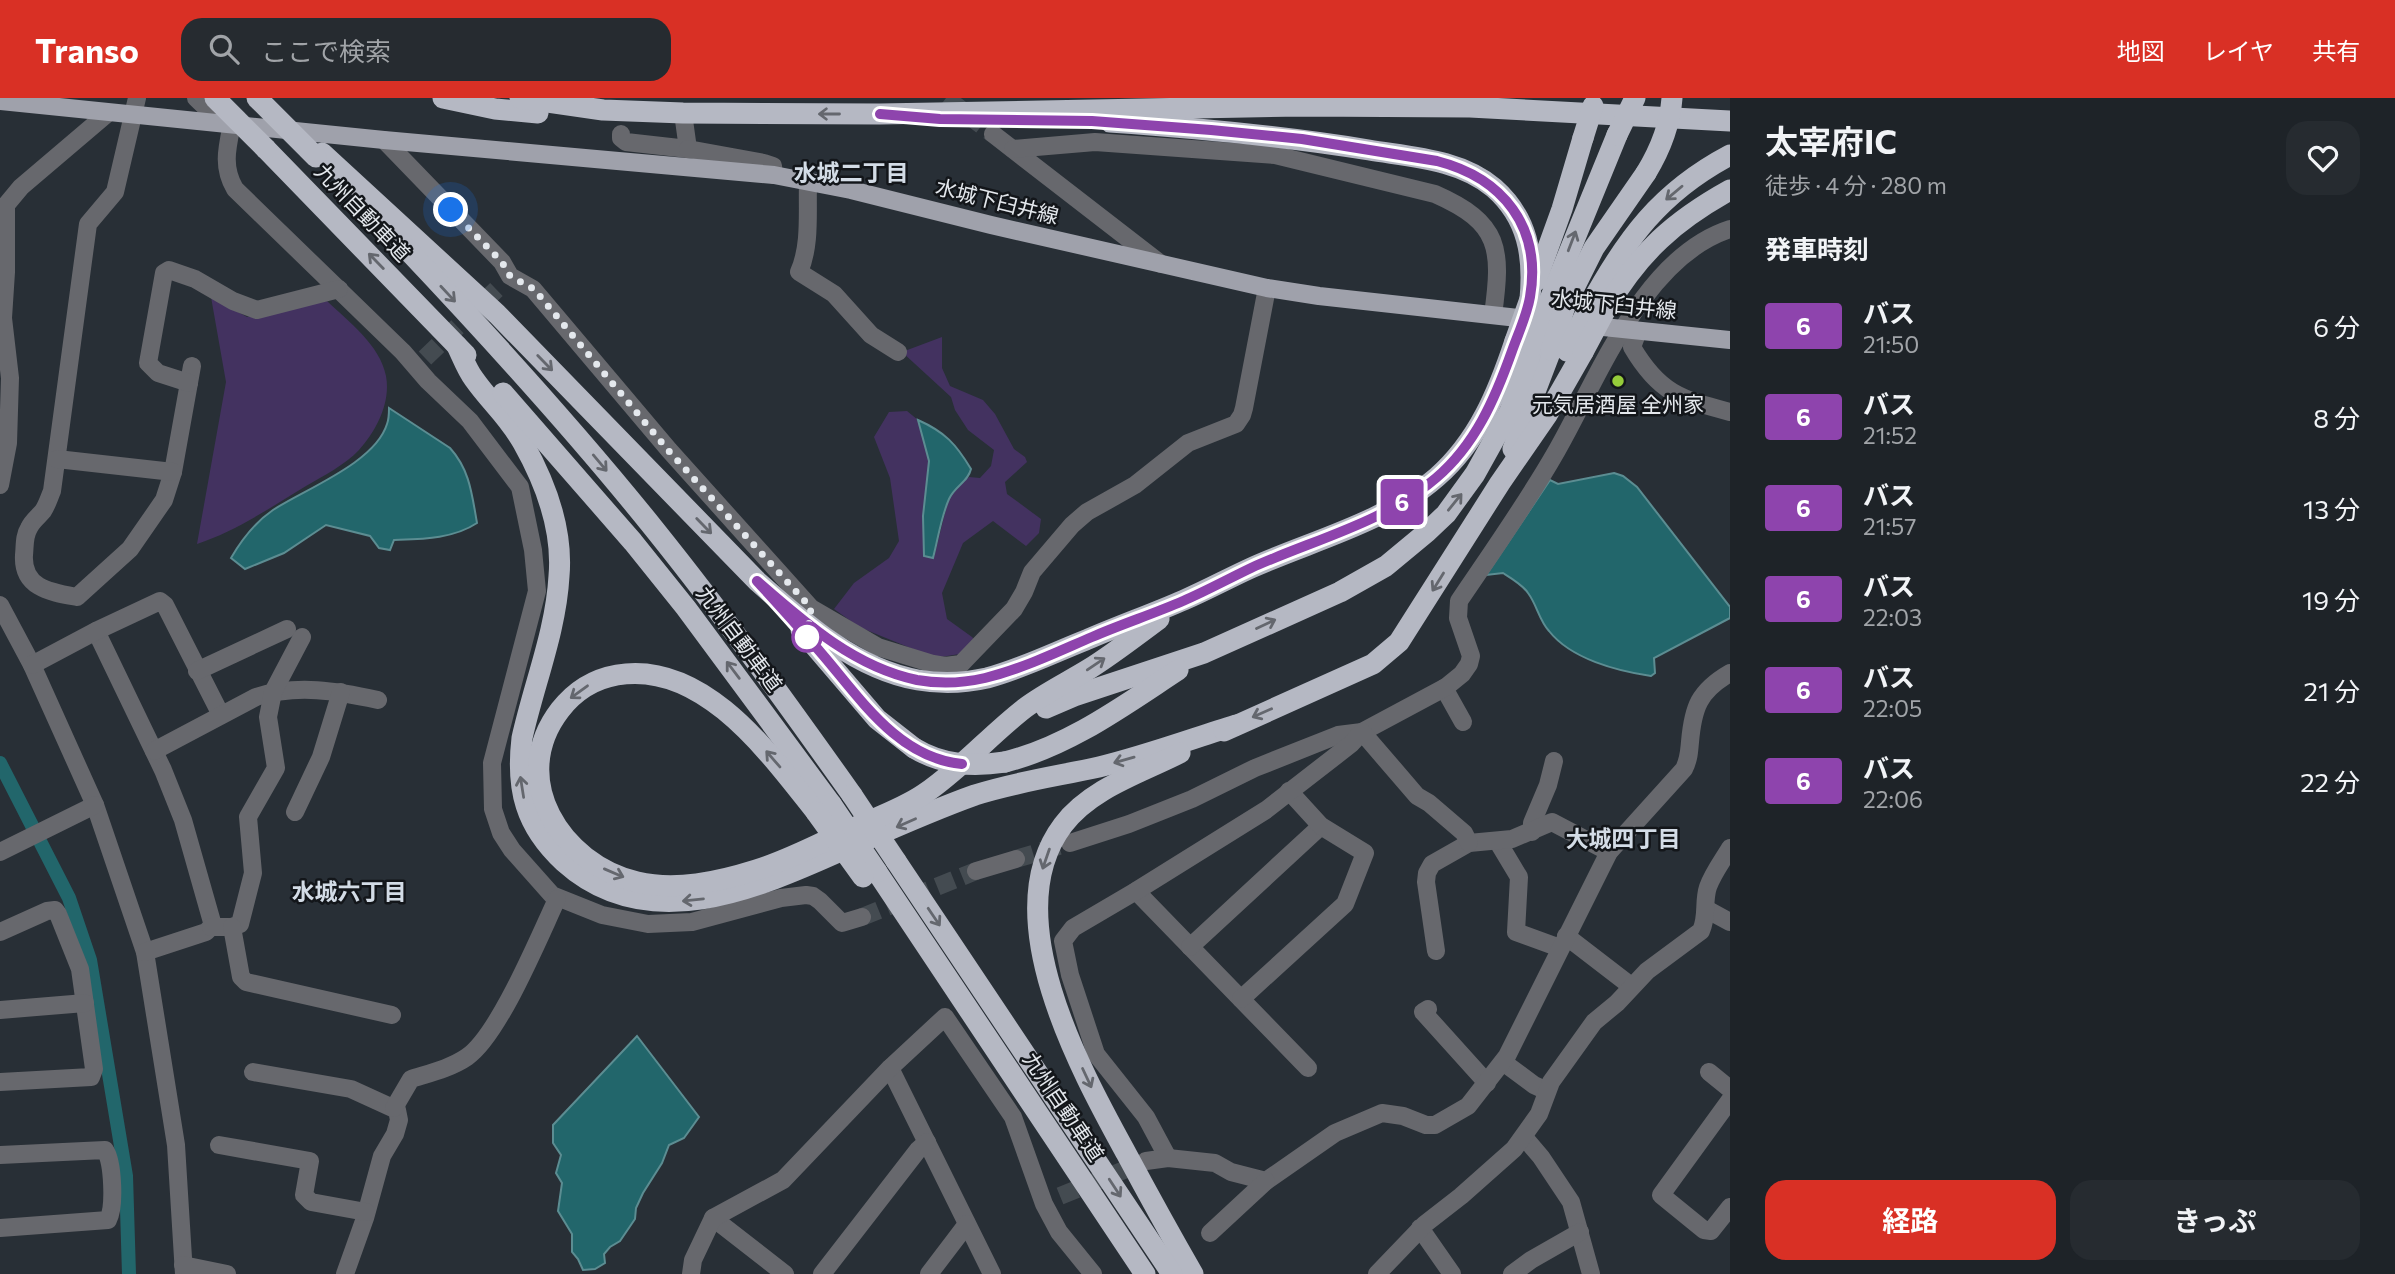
<!DOCTYPE html>
<html lang="ja">
<meta charset="utf-8">
<style>
body{margin:0;font-family:Commissioner,"Noto Sans JP",sans-serif;background:#262b30;color:#f1f3f6;height:100vh;display:flex;flex-direction:column;font-size:26px;white-space:nowrap}
*{box-sizing:border-box;margin:0}
p{font-size:23px;color:#a1a4a8}
.icon{flex:none;width:38px;height:38px;fill:none;stroke:currentColor;stroke-width:2;stroke-linecap:round;stroke-linejoin:round}
.map{position:relative;flex:1;overflow:hidden}
.drawer{display:flex;flex-direction:column;background:#1e2328;width:665px}
.drawer>*{flex:none}
.badge{padding:0 14px;border-radius:5px;font-size:24px;line-height:46px}
.you{position:absolute;width:35px;height:35px;margin:-18px;border:5px solid #fff;border-radius:50%;background:#1a73e8;box-shadow:0 0 0 10px #1a73e833}
.map>.badge{position:absolute;translate:-50% -50%;box-shadow:0 0 0 4px #fff}
h2{padding:0 35px;font-size:26px;line-height:63px}
.round{display:grid;place-items:center;flex:none;width:74px;height:74px;border-radius:21px;background:#262b30}
.summary{display:flex;align-items:center;justify-content:space-between;height:119px;padding:0 35px}
h1{font-size:33px;font-weight:700;line-height:52px}
.button{display:flex;gap:14px;margin-top:auto;padding:14px 35px}
.button a{flex:1;height:80px;border-radius:21px;background:#d93025;color:#fff;font-size:28px;font-weight:700;line-height:80px;text-align:center}
.button a+a{background:#262b30;color:#f1f3f6}
ul{padding:0;list-style:none}
li{display:flex;align-items:center;gap:21px;height:91px;padding:0 35px}
li div{flex:1}
li b{display:block;font-size:26px}
li em{font-style:normal}
li .badge{min-width:77px;font-weight:700;text-align:center}
header{display:flex;align-items:center;gap:42px;box-sizing:border-box;height:98px;padding:0 35px;background:#d93025;color:#fff}
header strong{font-size:33px}
nav{display:flex;gap:38px;margin-inline-start:auto;font-size:24px}
.search{width:490px;height:63px;background:#262b30;display:flex;align-items:center;gap:18px;box-sizing:border-box;padding:0 24px;border-radius:21px;color:#a1a4a8;font-size:26px}
main{display:flex;flex:1;min-height:0}
.map>svg:first-child{display:block}
.green{fill:#433260}
.water{fill:#22666b;stroke:#5c8d92;stroke-width:2}
.lines{fill:none;stroke-linecap:round;stroke-linejoin:round}
.canal{stroke:#22666b;stroke-width:14}
.minor-tunnel{stroke:#444b51;stroke-width:18;stroke-dasharray:18 9;stroke-linecap:butt}
.minor{stroke:#67686d;stroke-width:18}
.major{stroke:#9fa1ab;stroke-width:18}
.highway{stroke:#b5b8c3;stroke-width:21}
.highway-bridge{stroke:#b5b8c3;stroke-width:21}
.oneway{stroke:#64676e}
.line-casing{stroke:#fff;stroke-width:16}
.line{stroke:#8e44ad;stroke-width:10}
.walk{stroke:#e4e8ed;stroke-width:7;stroke-dasharray:0 12.6}
.poi-dot{fill:#95cc3a;stroke:#13161a;stroke-width:2.5}
.stop-dot{fill:#fff;stroke:#8e44ad;stroke-width:3.5}
.labels{text-anchor:middle;stroke-width:5;stroke-linejoin:round;paint-order:stroke}
.street-label{font-size:21px;fill:#e4e8ed;stroke:#13161a}
.poi-label{font-size:21px;fill:#e4e8ed;stroke:#13161a}
.neighbourhood-label{font-size:23px;font-weight:bold;fill:#d3dce6;stroke:#13161a}
</style>
<header>
<strong>Transo</strong>
<div class="search"><svg class="icon" aria-label="search" viewBox="0 0 24 24"><circle cx="10" cy="10" r="6"/><path d="M15 15l6 6"/></svg>ここで検索</div>
<nav><a>地図</a><a>レイヤ</a><a>共有</a></nav>
</header>
<main>
<div class="map">
<svg width="1730" height="1176" viewBox="0 0 1730 1176">
<rect width="100%" height="100%" fill="#282f36"/>
<g class="green">
<path d="M211,199L247,219L327,203C349,224 380,247 386,278C391,305 376,333 359,352C345,367 323,378 306,388C270,410 236,433 197,446L226,284Z"/>
<path d="M942,239V270L950,288L983,302L995,316L1014,351L1025,359L1027,364L1005,384L1007,396L1041,421L1039,435L1026,448L993,423L963,445L942,495L947,521L972,539L984,552L935,560L859,529L834,511L854,485L889,460L899,443L890,380L874,339L889,314L907,313L918,322L929,363L923,418L934,459L948,403L954,391L969,379L980,380L991,368L994,352L968,332L955,312L951,299L902,254Z"/>
</g>
<g class="water">
<path d="M389,310L450,350C470,372 472,397 477,425C453,441 421,441 394,442L390,452L379,450L370,438L326,427L284,455L245,471L231,460C242,441 254,425 273,412C305,391 375,365 387,326C389,321 389,315 389,310Z"/>
<path d="M918,322C945,334 956,346 971,371C968,384 955,388 949,401C941,419 938,441 933,460L924,458L923,418L929,363Z"/>
<path d="M1614,375L1623,378L1637,389L1730,509V520L1654,560L1655,575L1651,578C1617,573 1571,561 1549,533C1539,522 1537,507 1528,495C1523,487 1511,480 1503,475L1486,477L1550,382L1558,386Z"/>
<path d="M637,938L699,1019L684,1040L669,1047L662,1065L643,1095L636,1110L635,1121L620,1143L610,1149L604,1156L605,1165L595,1171L583,1172L578,1161L572,1154V1136L558,1113L562,1085L556,1075L561,1057L553,1045V1027Z"/>
</g>
<g class="lines">
<path class="canal" d="M0,665L69,800L90,862L126,1078L129,1176"/>
<g class="minor-tunnel">
<path d="M946,0L993,36"/>
<path d="M425,260L500,188"/>
<path d="M1016,761L1059,748"/>
<path d="M862,819L976,773"/>
<path d="M1060,1098L1144,1064"/>
</g>
<g class="minor">
<path d="M137,0L115,94L88,126L52,393C49,400 47,407 43,413C38,419 32,423 29,430C24,438 25,447 24,457C22,490 50,494 77,499L130,451L164,402L173,374L192,268"/>
<path d="M196,0L222,25"/>
<path d="M232,26C227,50 222,69 235,91L403,254L428,283L470,323L520,389L533,452L537,493L492,665L493,711L501,735L512,752L552,797L602,817L648,826L692,824L781,800L806,797L813,798L820,803L842,825L862,819"/>
<path d="M621,36V40L626,44L688,51L683,15"/>
<path d="M993,36L1161,166"/>
<path d="M384,42L502,164L510,178L533,191L669,352L811,510L878,549L933,566L945,568L961,566L1014,511L1024,494L1032,474L1072,427L1087,414L1135,387L1188,345L1236,326L1242,317L1244,310L1267,190"/>
<path d="M688,51L764,65L773,68L774,77"/>
<path d="M1013,51L1095,44L1275,57L1435,96C1501,125 1502,151 1493,217"/>
<path d="M808,84C807,113 811,147 799,174L834,196L871,237L898,254"/>
<path d="M1638,233L1632,249C1659,295 1680,301 1730,314"/>
<path d="M189,285L158,275L148,265L164,175L169,172L195,181L233,203L257,212L339,191"/>
<path d="M57,361L173,374"/>
<path d="M0,387L8,345L10,280L3,220L6,174V107L21,89L108,15"/>
<path d="M0,507L32,567L95,707L145,854L176,1047L184,1176"/>
<path d="M96,533L163,672L183,722L212,824L211,829L206,834L145,854"/>
<path d="M32,567L96,533L160,503L165,507L221,617"/>
<path d="M197,573L287,531"/>
<path d="M1444,590L1463,624"/>
<path d="M154,653L256,599C297,586 337,593 378,602"/>
<path d="M295,714L321,659L341,594"/>
<path d="M1532,734V725L1548,687L1554,663"/>
<path d="M1498,744L1519,779L1516,834L1560,850"/>
<path d="M1070,745L1129,726L1192,701L1255,670L1338,637L1362,634L1446,589L1462,576L1469,566L1471,558L1458,520L1459,503C1492,454 1527,405 1556,354C1598,281 1643,159 1730,131"/>
<path d="M0,754L95,707"/>
<path d="M976,773L1016,761"/>
<path d="M1136,793L1308,970"/>
<path d="M1706,811L1730,824"/>
<path d="M211,829H232L240,826L253,775L248,719L276,670L268,619L273,594L302,539"/>
<path d="M232,829L241,879L246,884L392,917"/>
<path d="M0,834L47,813L55,812L58,816L80,871L94,971L91,979L0,984"/>
<path d="M1566,838L1631,888"/>
<path d="M1190,849L1321,728"/>
<path d="M1436,853L1426,784L1427,775L1432,766L1469,745L1512,741L1552,724L1609,754"/>
<path d="M1241,901L1345,806L1365,755L1321,728L1289,693"/>
<path d="M1428,911L1423,914L1487,985"/>
<path d="M0,912L85,905"/>
<path d="M1503,964L1534,987L1547,993"/>
<path d="M890,970L992,1176"/>
<path d="M253,974L351,991L397,1012L399,1022L395,1036L382,1058L365,1120L345,1176"/>
<path d="M1709,974L1730,991"/>
<path d="M1730,1002L1661,1097L1704,1132L1711,1133L1730,1109"/>
<path d="M394,1010L411,981C430,975 451,970 467,959C499,937 539,839 557,801"/>
<path d="M1524,1039L1541,1059L1571,1104L1591,1176"/>
<path d="M219,1047L310,1063L304,1097L311,1104L366,1114"/>
<path d="M0,1057L105,1052C113,1064 115,1109 108,1122L0,1130"/>
<path d="M1168,1060L1146,1019L1096,956L1070,877L1063,843L1073,830L1136,793L1266,712L1351,646L1362,634L1417,698L1429,705L1464,735L1469,745"/>
<path d="M1146,1063L1168,1060L1215,1065L1231,1074L1266,1083L1335,1035L1382,1015L1403,1018L1426,1027H1435L1468,1008L1507,958L1609,754L1684,671C1689,661 1689,654 1690,644C1693,609 1699,593 1730,575"/>
<path d="M713,1120L785,1176"/>
<path d="M1420,1130L1452,1176"/>
<path d="M1210,1135L1266,1083"/>
<path d="M183,1167L227,1176"/>
<path d="M691,1176L693,1162L713,1120L783,1082L890,970L945,919L1013,1019L1044,1106L1059,1134L1093,1176"/>
<path d="M822,1176L918,1052L927,1044"/>
<path d="M929,1176L967,1126"/>
<path d="M1377,1176L1425,1126L1461,1098L1514,1051L1539,1016L1551,984L1594,924L1617,905L1647,873L1701,833C1708,818 1703,804 1708,789C1713,775 1723,762 1730,750"/>
<path d="M1512,1176L1531,1162L1580,1134"/>
</g>
<g class="major">
<path d="M0,3L384,42L774,77L851,92L991,127L1267,190L1319,198L1536,222"/>
<path d="M1584,227L1730,242"/>
</g>
<g class="highway">
<path d="M443,0L495,11L538,15"/>
<path d="M520,0L603,12L683,15L880,16L1301,8L1470,9L1730,23"/>
<path d="M1110,24C1197,30 1283,38 1369,52C1411,59 1460,61 1494,90C1528,120 1534,158 1530,201"/>
<path d="M266,51L466,257"/>
<path d="M322,55L497,216L757,483C803,524 855,571 918,582C941,586 965,585 987,580C1021,571 1053,555 1086,542C1118,528 1152,516 1184,502C1207,492 1229,480 1251,470C1313,442 1385,425 1437,379C1478,343 1498,294 1515,243"/>
<path d="M401,145C489,238 575,332 655,432C724,518 788,607 852,697"/>
<path d="M1536,183L1562,111L1583,40"/>
<path d="M1548,206L1617,37"/>
<path d="M1565,208L1594,150L1646,75"/>
<path d="M1589,209C1626,141 1660,94 1730,57"/>
<path d="M1607,209C1640,154 1674,123 1730,92"/>
<path d="M457,248C462,258 467,272 474,281C490,304 508,318 523,345C545,384 563,432 559,478C556,533 534,586 522,640C516,691 525,728 564,764C647,839 756,791 843,752C886,733 930,713 975,697C1015,684 1058,678 1099,669C1145,658 1191,641 1236,627"/>
<path d="M503,295L633,444L686,510L831,706"/>
<path d="M1513,351L1551,252"/>
<path d="M801,532L877,621L914,650"/>
<path d="M1046,610L1074,598L1204,555L1340,494L1386,468L1427,434L1446,416L1475,376L1510,313L1533,249"/>
<path d="M1224,633L1373,566L1399,544L1500,385L1547,317L1583,254"/>
<path d="M1180,655C1141,675 1091,690 1063,727C995,817 1080,971 1126,1055C1148,1096 1170,1136 1193,1176"/>
<path d="M1005,664C1069,648 1123,608 1178,572"/>
<path d="M816,714C769,655 703,562 617,577C594,581 574,594 560,612C507,681 561,766 637,784C676,793 718,784 756,772C789,762 820,745 851,731C875,720 902,711 924,696C961,671 990,637 1025,610C1045,595 1068,584 1089,571C1113,556 1136,538 1159,521"/>
<path d="M896,763L1172,1176"/>
<path d="M877,774L1145,1176"/>
</g>
<g class="highway-bridge">
<path d="M215,0L266,51"/>
<path d="M257,0L316,59"/>
<path d="M1617,37L1635,0"/>
<path d="M1583,40L1593,8"/>
<path d="M1646,75C1660,52 1670,28 1672,0"/>
<path d="M1515,243L1530,201"/>
<path d="M1533,249L1548,206"/>
<path d="M1551,252L1565,208"/>
<path d="M1567,253L1589,209"/>
<path d="M1583,254L1607,209"/>
<path d="M914,650C942,667 972,669 1005,664"/>
<path d="M852,697L896,763"/>
<path d="M831,706L877,774"/>
<path d="M816,714L863,779"/>
</g>
</g>
<defs><path id="oneway-shaft" d="M-6 0H5M1.5-3L5.5 0L1.5 3" fill="none" stroke-width="1.6" stroke-linecap="round" stroke-linejoin="round" transform="scale(1.75)"/></defs>
<g class="oneway">
<use href="#oneway-shaft" transform="translate(829 16) rotate(-180)"/>
<use href="#oneway-shaft" transform="translate(1674 95) rotate(140)"/>
<use href="#oneway-shaft" transform="translate(1572 143) rotate(-69)"/>
<use href="#oneway-shaft" transform="translate(376 163) rotate(-134)"/>
<use href="#oneway-shaft" transform="translate(448 196) rotate(47)"/>
<use href="#oneway-shaft" transform="translate(545 265) rotate(46)"/>
<use href="#oneway-shaft" transform="translate(600 365) rotate(50)"/>
<use href="#oneway-shaft" transform="translate(1455 404) rotate(-51)"/>
<use href="#oneway-shaft" transform="translate(704 428) rotate(46)"/>
<use href="#oneway-shaft" transform="translate(1438 484) rotate(122)"/>
<use href="#oneway-shaft" transform="translate(1266 526) rotate(-25)"/>
<use href="#oneway-shaft" transform="translate(1096 566) rotate(-34)"/>
<use href="#oneway-shaft" transform="translate(733 572) rotate(-127)"/>
<use href="#oneway-shaft" transform="translate(579 594) rotate(144)"/>
<use href="#oneway-shaft" transform="translate(1262 615) rotate(156)"/>
<use href="#oneway-shaft" transform="translate(773 661) rotate(-131)"/>
<use href="#oneway-shaft" transform="translate(1124 662) rotate(164)"/>
<use href="#oneway-shaft" transform="translate(522 689) rotate(-99)"/>
<use href="#oneway-shaft" transform="translate(906 725) rotate(156)"/>
<use href="#oneway-shaft" transform="translate(1046 761) rotate(109)"/>
<use href="#oneway-shaft" transform="translate(614 775) rotate(23)"/>
<use href="#oneway-shaft" transform="translate(693 802) rotate(174)"/>
<use href="#oneway-shaft" transform="translate(934 819) rotate(56)"/>
<use href="#oneway-shaft" transform="translate(1087 980) rotate(65)"/>
<use href="#oneway-shaft" transform="translate(1115 1090) rotate(57)"/>
</g>
<g class="lines">
<defs>
<path id="line" d="M880,16L940,21L1092,23L1211,32L1302,41L1437,63C1503,80 1542,129 1530,199C1527,217 1518,236 1512,253C1495,301 1475,347 1436,380C1384,425 1312,442 1251,470C1228,481 1206,493 1183,503C1153,516 1122,526 1092,539C1057,554 1022,571 985,580C963,585 939,586 917,582C854,569 804,524 757,483C779,507 801,531 822,556C860,600 898,660 962,666"/>
</defs>
<use href="#line" class="line-casing"/>
<use href="#line" class="line"/>
<path class="walk" d="M451,112L502,164L510,178L534,191L668,352L811,510L807,539"/>
</g>
<circle class="poi-dot" cx="1618" cy="283" r="7"/>
<circle class="stop-dot" cx="807" cy="539" r="14"/>
<g class="labels">
<g class="street-label">
<text transform="translate(997 104) rotate(14)" y="7">水城下臼井線</text>
<text transform="translate(362 115) rotate(46)" y="7">九州自動車道</text>
<text transform="translate(1614 207) rotate(6)" y="7">水城下臼井線</text>
<text transform="translate(739 541) rotate(53)" y="7">九州自動車道</text>
<text transform="translate(1063 1009) rotate(56)" y="7">九州自動車道</text>
</g>
<g class="poi-label">
<text x="1618" y="314">元気居酒屋 全州家</text>
</g>
<g class="neighbourhood-label">
<text x="851" y="83">水城二丁目</text>
<text x="1623" y="749">大城四丁目</text>
<text x="349" y="802">水城六丁目</text>
</g>
</g>
</svg>
<div class="you" style="left:451px;top:112px"></div>
<b class="badge" style="left:1402px;top:404px;background:#8e44ad;color:#fff">6</b>
</div>
<section class="drawer">
<div class="summary"><div><h1>太宰府IC</h1><p>徒歩 · 4 分 · 280 m</p></div><a class="round"><svg class="icon" aria-label="heart" viewBox="0 0 24 24"><path d="M12 20l-8-8c-3-5 5-10 8-4 3-6 11-1 8 4z"/></svg></a></div>
<h2>発車時刻</h2>
<ul>
<li><span class="badge" style="background:#8e44ad;color:#fff">6</span><div><b>バス</b><p>21:50</p></div><em>6 分</em></li>
<li><span class="badge" style="background:#8e44ad;color:#fff">6</span><div><b>バス</b><p>21:52</p></div><em>8 分</em></li>
<li><span class="badge" style="background:#8e44ad;color:#fff">6</span><div><b>バス</b><p>21:57</p></div><em>13 分</em></li>
<li><span class="badge" style="background:#8e44ad;color:#fff">6</span><div><b>バス</b><p>22:03</p></div><em>19 分</em></li>
<li><span class="badge" style="background:#8e44ad;color:#fff">6</span><div><b>バス</b><p>22:05</p></div><em>21 分</em></li>
<li><span class="badge" style="background:#8e44ad;color:#fff">6</span><div><b>バス</b><p>22:06</p></div><em>22 分</em></li>
</ul>
<div class="button"><a>経路</a><a>きっぷ</a></div>
</section>
</main>
